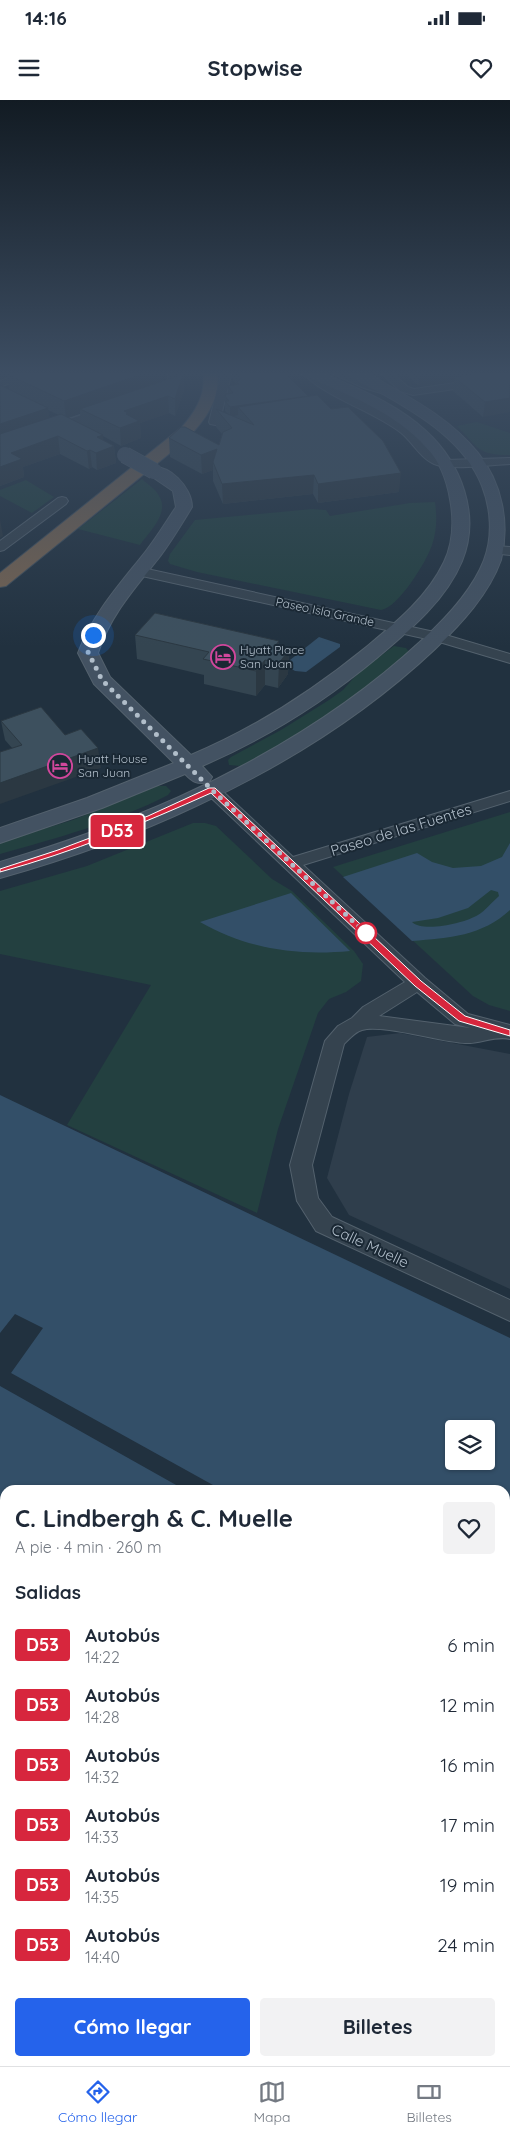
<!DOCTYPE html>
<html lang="es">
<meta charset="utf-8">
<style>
body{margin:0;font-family:Quicksand,sans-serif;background:#f2f2f3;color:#1f2937;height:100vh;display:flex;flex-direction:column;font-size:19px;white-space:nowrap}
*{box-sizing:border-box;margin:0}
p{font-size:16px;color:#747a83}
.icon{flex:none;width:28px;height:28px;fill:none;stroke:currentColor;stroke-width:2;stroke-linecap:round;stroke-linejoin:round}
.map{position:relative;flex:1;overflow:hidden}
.drawer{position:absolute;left:0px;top:1385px;width:510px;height:581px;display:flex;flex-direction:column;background:#fff;border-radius:15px 15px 0 0;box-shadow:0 1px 4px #0004}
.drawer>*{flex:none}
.badge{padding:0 10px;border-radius:4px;font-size:18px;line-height:32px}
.buttons{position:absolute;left:445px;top:1320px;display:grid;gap:10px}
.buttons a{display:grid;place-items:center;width:50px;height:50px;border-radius:5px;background:#fff;box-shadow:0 1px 4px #0004;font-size:25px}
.you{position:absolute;width:25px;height:25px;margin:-12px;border:4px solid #fff;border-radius:50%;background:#1a73e8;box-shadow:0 0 0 8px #1a73e833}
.map>.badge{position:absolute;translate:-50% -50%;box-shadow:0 0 0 2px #fff}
h2{padding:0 15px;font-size:19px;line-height:45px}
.round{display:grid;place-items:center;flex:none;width:52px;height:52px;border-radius:5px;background:#f2f2f3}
.head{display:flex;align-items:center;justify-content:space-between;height:85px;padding:0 15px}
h1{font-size:24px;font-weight:700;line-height:38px}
.action{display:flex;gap:10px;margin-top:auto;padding:10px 15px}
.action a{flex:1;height:58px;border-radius:5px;background:#2563eb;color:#fff;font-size:20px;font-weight:700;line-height:58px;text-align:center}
.action a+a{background:#f2f2f3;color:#1f2937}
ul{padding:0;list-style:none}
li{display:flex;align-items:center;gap:15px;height:60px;padding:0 15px}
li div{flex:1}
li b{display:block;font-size:19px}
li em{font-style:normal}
li .badge{min-width:55px;font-weight:700;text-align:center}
.status{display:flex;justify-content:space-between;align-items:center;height:35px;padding:0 25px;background:#fff;direction:ltr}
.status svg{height:14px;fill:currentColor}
header{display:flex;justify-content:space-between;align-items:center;height:65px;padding:0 15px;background:#fff;font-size:22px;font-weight:700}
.dock{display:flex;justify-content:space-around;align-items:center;height:70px;border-top:1px solid #e0e1e3;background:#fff;font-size:14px;color:#747a83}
.dock a{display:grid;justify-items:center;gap:2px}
.dock .current{color:#2563eb}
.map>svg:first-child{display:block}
.airport{fill:#2f3e4c}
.green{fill:#234040}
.water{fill:#334f68;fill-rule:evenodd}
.pier{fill:#21313f}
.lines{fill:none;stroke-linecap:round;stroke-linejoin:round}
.minor-casing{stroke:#53616d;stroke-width:2}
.tertiary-casing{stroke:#53616d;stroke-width:3}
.secondary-casing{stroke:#53616d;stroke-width:2}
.motorway-casing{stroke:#404e5a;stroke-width:2}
.minor{fill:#35434f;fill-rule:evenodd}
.tertiary{fill:#35434f;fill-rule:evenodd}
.secondary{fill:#435262;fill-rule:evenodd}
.motorway{fill:#766351;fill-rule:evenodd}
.secondary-bridge-casing{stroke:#53616d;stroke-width:17;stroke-linecap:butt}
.secondary-bridge{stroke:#435262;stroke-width:16}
.wall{fill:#344551;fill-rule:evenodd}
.shaded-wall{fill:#2b3842}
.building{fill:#3d505e;stroke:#2b3842}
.line{fill:#d7263d;stroke:#fff}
.walk{stroke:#b1beca;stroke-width:5;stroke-dasharray:0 9}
.stop-dot{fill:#fff;stroke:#d7263d;stroke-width:2.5}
.labels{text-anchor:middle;stroke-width:4;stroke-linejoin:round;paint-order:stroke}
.far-street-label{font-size:12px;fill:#b1beca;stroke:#1a2834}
.far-poi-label{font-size:12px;fill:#b1beca;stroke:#1a2834;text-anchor:start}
.street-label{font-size:15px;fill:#b1beca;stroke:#1a2834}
</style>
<div class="status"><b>14:16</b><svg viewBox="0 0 49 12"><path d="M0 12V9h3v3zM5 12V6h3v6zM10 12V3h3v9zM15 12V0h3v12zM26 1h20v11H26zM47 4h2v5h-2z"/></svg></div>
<header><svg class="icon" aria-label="menu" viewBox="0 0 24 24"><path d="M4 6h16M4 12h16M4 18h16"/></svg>Stopwise<svg class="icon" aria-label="heart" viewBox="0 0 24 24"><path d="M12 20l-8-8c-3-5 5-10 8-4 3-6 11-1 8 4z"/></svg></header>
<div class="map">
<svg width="510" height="1966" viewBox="0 0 510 1966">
<rect width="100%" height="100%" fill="#21313f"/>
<path class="airport" d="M400,933L510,954V1189L349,1115L327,1078L349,994L367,937Z"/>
<g class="green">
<path d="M477,322L510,333V355C477,355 479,348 457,326Z"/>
<path d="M142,379C147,384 156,389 159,396C170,413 149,432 140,445L78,429Z"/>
<path d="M26,380L54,397L32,413L0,396V390Z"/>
<path d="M435,402C437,416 437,431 432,445C427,461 398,508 381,510L197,472L170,464L168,461L170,454L195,420L312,409L326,410L330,416L410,403Z"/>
<path d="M394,546L406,548L410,553L354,598L290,639L241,666L229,665L228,660L231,657L281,630L329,600L343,590L359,572Z"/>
<path d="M157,686H166L171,691L168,695C116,722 57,738 0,754V742L73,720Z"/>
<path d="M510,712V911L489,905L473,896L333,767Z"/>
<path d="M193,723H205L216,726L272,779L292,791L354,851L363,864L361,881L346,892L329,899L318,913L278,1029L257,1113L67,1025L151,885L0,854V791L87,766Z"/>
</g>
<g class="water">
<path d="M319,537L340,544V547L306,572L295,571L287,566V563L290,560Z"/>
<path d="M510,743V810C482,836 449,838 412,841L343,777L417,753L432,762L453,768L481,766L502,757ZM491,790L498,792L499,796C492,802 485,811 478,815C465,823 423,833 412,822L438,818L468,808Z"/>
<path d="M291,793L350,851C297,856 247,849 200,822Z"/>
<path d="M0,995L510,1238V1966H0ZM454,1329H486V1361H454ZM5,1390H505V1961H5Z"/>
</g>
<path class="pier" d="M15,1214L43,1228L11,1273L222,1390H185L0,1286V1233Z"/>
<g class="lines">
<defs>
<g id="minor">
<path d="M27,271H43L0,287V281Z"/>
<path d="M222,271H232L220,320L246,318L247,320L246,322L221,326L210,324L209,322Z"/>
<path d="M313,271C343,293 379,305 408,328C421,338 429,356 446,360L510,358V364C489,365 457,370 437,365C421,360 413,342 400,332C373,311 322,296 302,272Z"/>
<path d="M327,271H342L393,292L388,295L364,288Z"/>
<path d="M379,271H390L408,287L414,289L510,275V281L413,295L400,291Z"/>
<path d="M62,397L66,398L68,401L66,404L4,450L0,451V441L58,398Z"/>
<path d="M495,446L510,447V455L491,453L489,450Z"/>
<path d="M138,467L439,533L510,554V563L436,541L133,474L132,471Z"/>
<path d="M212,685L218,687L293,757L510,691V701L303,765L425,878L468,914L510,925V939C496,935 480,944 465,943C440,942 383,924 362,930C355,932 349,939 344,944L312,1065L318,1098L332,1117L510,1200V1221L316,1131L297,1101L290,1065L325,941L338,926L352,918L363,907L405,882L206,693L204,690L206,687ZM417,892L455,924L470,928L379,916Z"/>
</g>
<g id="tertiary">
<path d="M168,271H180L182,282L180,289L157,297H147L145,294L147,291L169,284Z"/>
<path d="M114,304L121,308L119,311L66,329L59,325L61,322Z"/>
</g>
<g id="secondary">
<path d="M298,271C304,271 311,270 317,271C324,273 332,277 338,280C369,293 401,308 426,331C461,363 481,415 462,461C446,500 410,530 378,557C324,602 267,638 202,666L212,677L209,682C197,685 193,682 185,674L102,708L0,743V728L87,698L174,663L94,584L78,553C93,513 120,484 146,451C157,437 166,422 176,407L173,391L148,374L146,371L148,368C169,362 192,388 192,407C181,425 171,442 158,459C134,489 110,516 98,553L110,577L191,655C255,628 311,592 365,548C394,524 427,498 444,462C453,443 454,420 450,399C447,381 440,362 427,348C394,311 344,293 300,274Z"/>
<path d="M345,271C351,271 358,270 363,271C371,273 379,280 386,284C420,303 453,322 478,353C502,383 510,423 501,460C489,494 461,524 435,549C365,615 283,666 196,706C133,736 67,759 0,778V762C61,744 121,723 179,697C267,657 351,606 422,540C446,518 472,491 484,460C493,436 491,409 482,386C465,342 420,315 381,293C370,287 354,281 345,271Z"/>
</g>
<path id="motorway" d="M203,271H217C221,300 205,320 186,340L6,486L0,487V473L182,327C197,310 206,294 203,271Z"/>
</defs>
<use href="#minor" class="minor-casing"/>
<use href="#tertiary" class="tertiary-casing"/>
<use href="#secondary" class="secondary-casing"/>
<use href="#motorway" class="motorway-casing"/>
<use href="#minor" class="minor"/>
<use href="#tertiary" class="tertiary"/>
<use href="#secondary" class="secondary"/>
<use href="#motorway" class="motorway"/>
<defs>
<path id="secondary-bridge" d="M125,355L154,371"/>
</defs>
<use href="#secondary-bridge" class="secondary-bridge-casing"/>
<use href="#secondary-bridge" class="secondary-bridge"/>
</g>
<g class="wall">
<path d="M0,271H162V281L183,274L184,290L175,316L169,313L140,323L141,338L121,346L103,336V340L114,346L116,363L97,370L92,367L89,369L60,354L23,367L24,377L0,386V285L9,289L7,277ZM48,310L59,315L49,318ZM80,313L82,325L67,318Z"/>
<path d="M232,271H286L290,278L399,392L318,403L313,394L223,404L213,381V370L202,374L170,357L169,338L219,345L222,334L216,327V309L228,314L225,311V296L228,294V286L237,285L232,278Z"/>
<path d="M401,271H510L483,317L453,291L454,282L419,286Z"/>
<path d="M135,535L279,541V547L289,550L288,574L278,588L265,585L256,596L204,584V575L137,559Z"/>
<path d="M1,621L65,635L101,668L12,648L5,640Z"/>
</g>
<g class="shaded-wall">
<path d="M0,271H6L7,277L0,280Z"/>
<path d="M151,271H162L161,285L80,309V313L66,318L64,301Z"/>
<path d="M429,271H510L454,277V282L419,286L420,273Z"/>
<path d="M183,274L184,290L175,316V299Z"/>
<path d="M510,294V312L483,317L485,302Z"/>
<path d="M168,296L169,313L140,323L141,338L121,346L120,328L124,311Z"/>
<path d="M308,296L244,314L238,307V315L230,317V307Z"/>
<path d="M48,308L50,325L0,342V324Z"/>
<path d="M103,335L104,350L114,346L116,363L97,370L96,353L97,337Z"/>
<path d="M58,336L60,354L23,367L24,377L0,386V367L11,353Z"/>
<path d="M217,349L213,362V370L202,374L201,355Z"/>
<path d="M90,350L92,367L89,369L87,351Z"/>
<path d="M401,373L399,392L318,403V384Z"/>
<path d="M314,375L313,394L223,404L222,384Z"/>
<path d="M0,419L3,436L0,438Z"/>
<path d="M279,541V563L275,546Z"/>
<path d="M289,550L288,574L278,588L279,563Z"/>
<path d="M265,560V585L256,596V571Z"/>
<path d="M98,648L101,668L0,704V683Z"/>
</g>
<g class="building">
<path d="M10,271H151L64,301L7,274L12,272Z"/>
<path d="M234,271H286L290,276H288L308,296L230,307L225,301H229L225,296L226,294L233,293L228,286L239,284L237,282L240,279Z"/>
<path d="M496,271H510V298L485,302L454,277Z"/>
<path d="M183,274L175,299L168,296L124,311L128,313L126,314L139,321L120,328L80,309Z"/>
<path d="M0,285L48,308L0,324Z"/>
<path d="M317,295L331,309L348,307L383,341L401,373L318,384L314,375L222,384L213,362L217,349L201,355L169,338L181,327H185L219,345L223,332L232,328L216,309L254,325L238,307Z"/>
<path d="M61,314L103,335L97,337L114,346L96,353L90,350L87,351L58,336L11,353L22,359L0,367V334Z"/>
<path d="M155,513L279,541L275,546L289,550L279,563L265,560L256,571L203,559L209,552L135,535Z"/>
<path d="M41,607L65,635L81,629L98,648L0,683V652L22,645L1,621Z"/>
</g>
<linearGradient id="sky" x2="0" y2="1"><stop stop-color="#121b23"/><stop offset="0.5" stop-color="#3d4e63"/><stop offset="1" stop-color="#3d4e63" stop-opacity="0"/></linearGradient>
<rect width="510" height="547" fill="url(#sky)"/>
<path class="line" d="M209,688H215L421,881L465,916L510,930V936L459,921L415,886L211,693C142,724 73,752 0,772V769L58,750L148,716Z"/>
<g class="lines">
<path class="walk" d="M93,535L88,552L102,580L212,690L371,838L366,833"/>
</g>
<defs>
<symbol id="hotel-ring" viewBox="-11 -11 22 22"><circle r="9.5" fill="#1a2834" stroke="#d1479c" stroke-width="1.5"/><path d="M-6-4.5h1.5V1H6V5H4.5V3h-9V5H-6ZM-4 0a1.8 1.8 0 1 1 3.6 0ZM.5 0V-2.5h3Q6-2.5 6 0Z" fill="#d1479c"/></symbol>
</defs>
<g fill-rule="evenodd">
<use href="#hotel-ring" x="209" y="543" width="28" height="28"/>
<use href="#hotel-ring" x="46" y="652" width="28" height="28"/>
</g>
<circle class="stop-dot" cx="366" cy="833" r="10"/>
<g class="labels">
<g class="far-street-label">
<text transform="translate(325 512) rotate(12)" y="4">Paseo Isla Grande</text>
</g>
<g class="far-poi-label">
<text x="240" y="554">Hyatt Place<tspan x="240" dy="14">San Juan</tspan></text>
<text x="78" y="663">Hyatt House<tspan x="78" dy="14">San Juan</tspan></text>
</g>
<g class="street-label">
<text transform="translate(401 730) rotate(-17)" y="5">Paseo de las Fuentes</text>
<text transform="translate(370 1146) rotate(25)" y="5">Calle Muelle</text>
</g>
</g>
</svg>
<div class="buttons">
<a><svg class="icon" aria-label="layers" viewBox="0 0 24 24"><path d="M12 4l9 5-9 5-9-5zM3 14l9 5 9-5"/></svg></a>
</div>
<div class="you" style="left:93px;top:535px"></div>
<b class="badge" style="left:117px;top:731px;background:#d7263d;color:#fff">D53</b>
<section class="drawer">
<div class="head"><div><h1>C. Lindbergh &amp; C. Muelle</h1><p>A pie · 4 min · 260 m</p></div><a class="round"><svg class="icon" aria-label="heart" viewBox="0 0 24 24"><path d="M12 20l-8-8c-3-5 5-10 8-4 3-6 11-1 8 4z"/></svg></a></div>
<h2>Salidas</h2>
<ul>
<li><span class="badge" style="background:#d7263d;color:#fff">D53</span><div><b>Autobús</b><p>14:22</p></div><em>6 min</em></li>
<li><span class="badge" style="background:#d7263d;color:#fff">D53</span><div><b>Autobús</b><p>14:28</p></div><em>12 min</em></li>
<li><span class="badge" style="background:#d7263d;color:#fff">D53</span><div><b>Autobús</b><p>14:32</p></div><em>16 min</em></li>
<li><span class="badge" style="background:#d7263d;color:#fff">D53</span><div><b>Autobús</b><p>14:33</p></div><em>17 min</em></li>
<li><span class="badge" style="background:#d7263d;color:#fff">D53</span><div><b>Autobús</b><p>14:35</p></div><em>19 min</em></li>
<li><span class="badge" style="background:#d7263d;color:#fff">D53</span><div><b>Autobús</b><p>14:40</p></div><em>24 min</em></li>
</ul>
<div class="action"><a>Cómo llegar</a><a>Billetes</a></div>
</section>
</div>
<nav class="dock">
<a class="current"><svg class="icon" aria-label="directions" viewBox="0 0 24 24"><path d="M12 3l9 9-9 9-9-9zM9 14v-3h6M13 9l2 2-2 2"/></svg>Cómo llegar</a>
<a><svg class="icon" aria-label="map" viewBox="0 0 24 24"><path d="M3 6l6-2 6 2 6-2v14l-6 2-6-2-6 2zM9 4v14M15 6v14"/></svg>Mapa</a>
<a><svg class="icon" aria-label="tickets" viewBox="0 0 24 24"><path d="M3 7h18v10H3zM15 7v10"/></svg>Billetes</a>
</nav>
